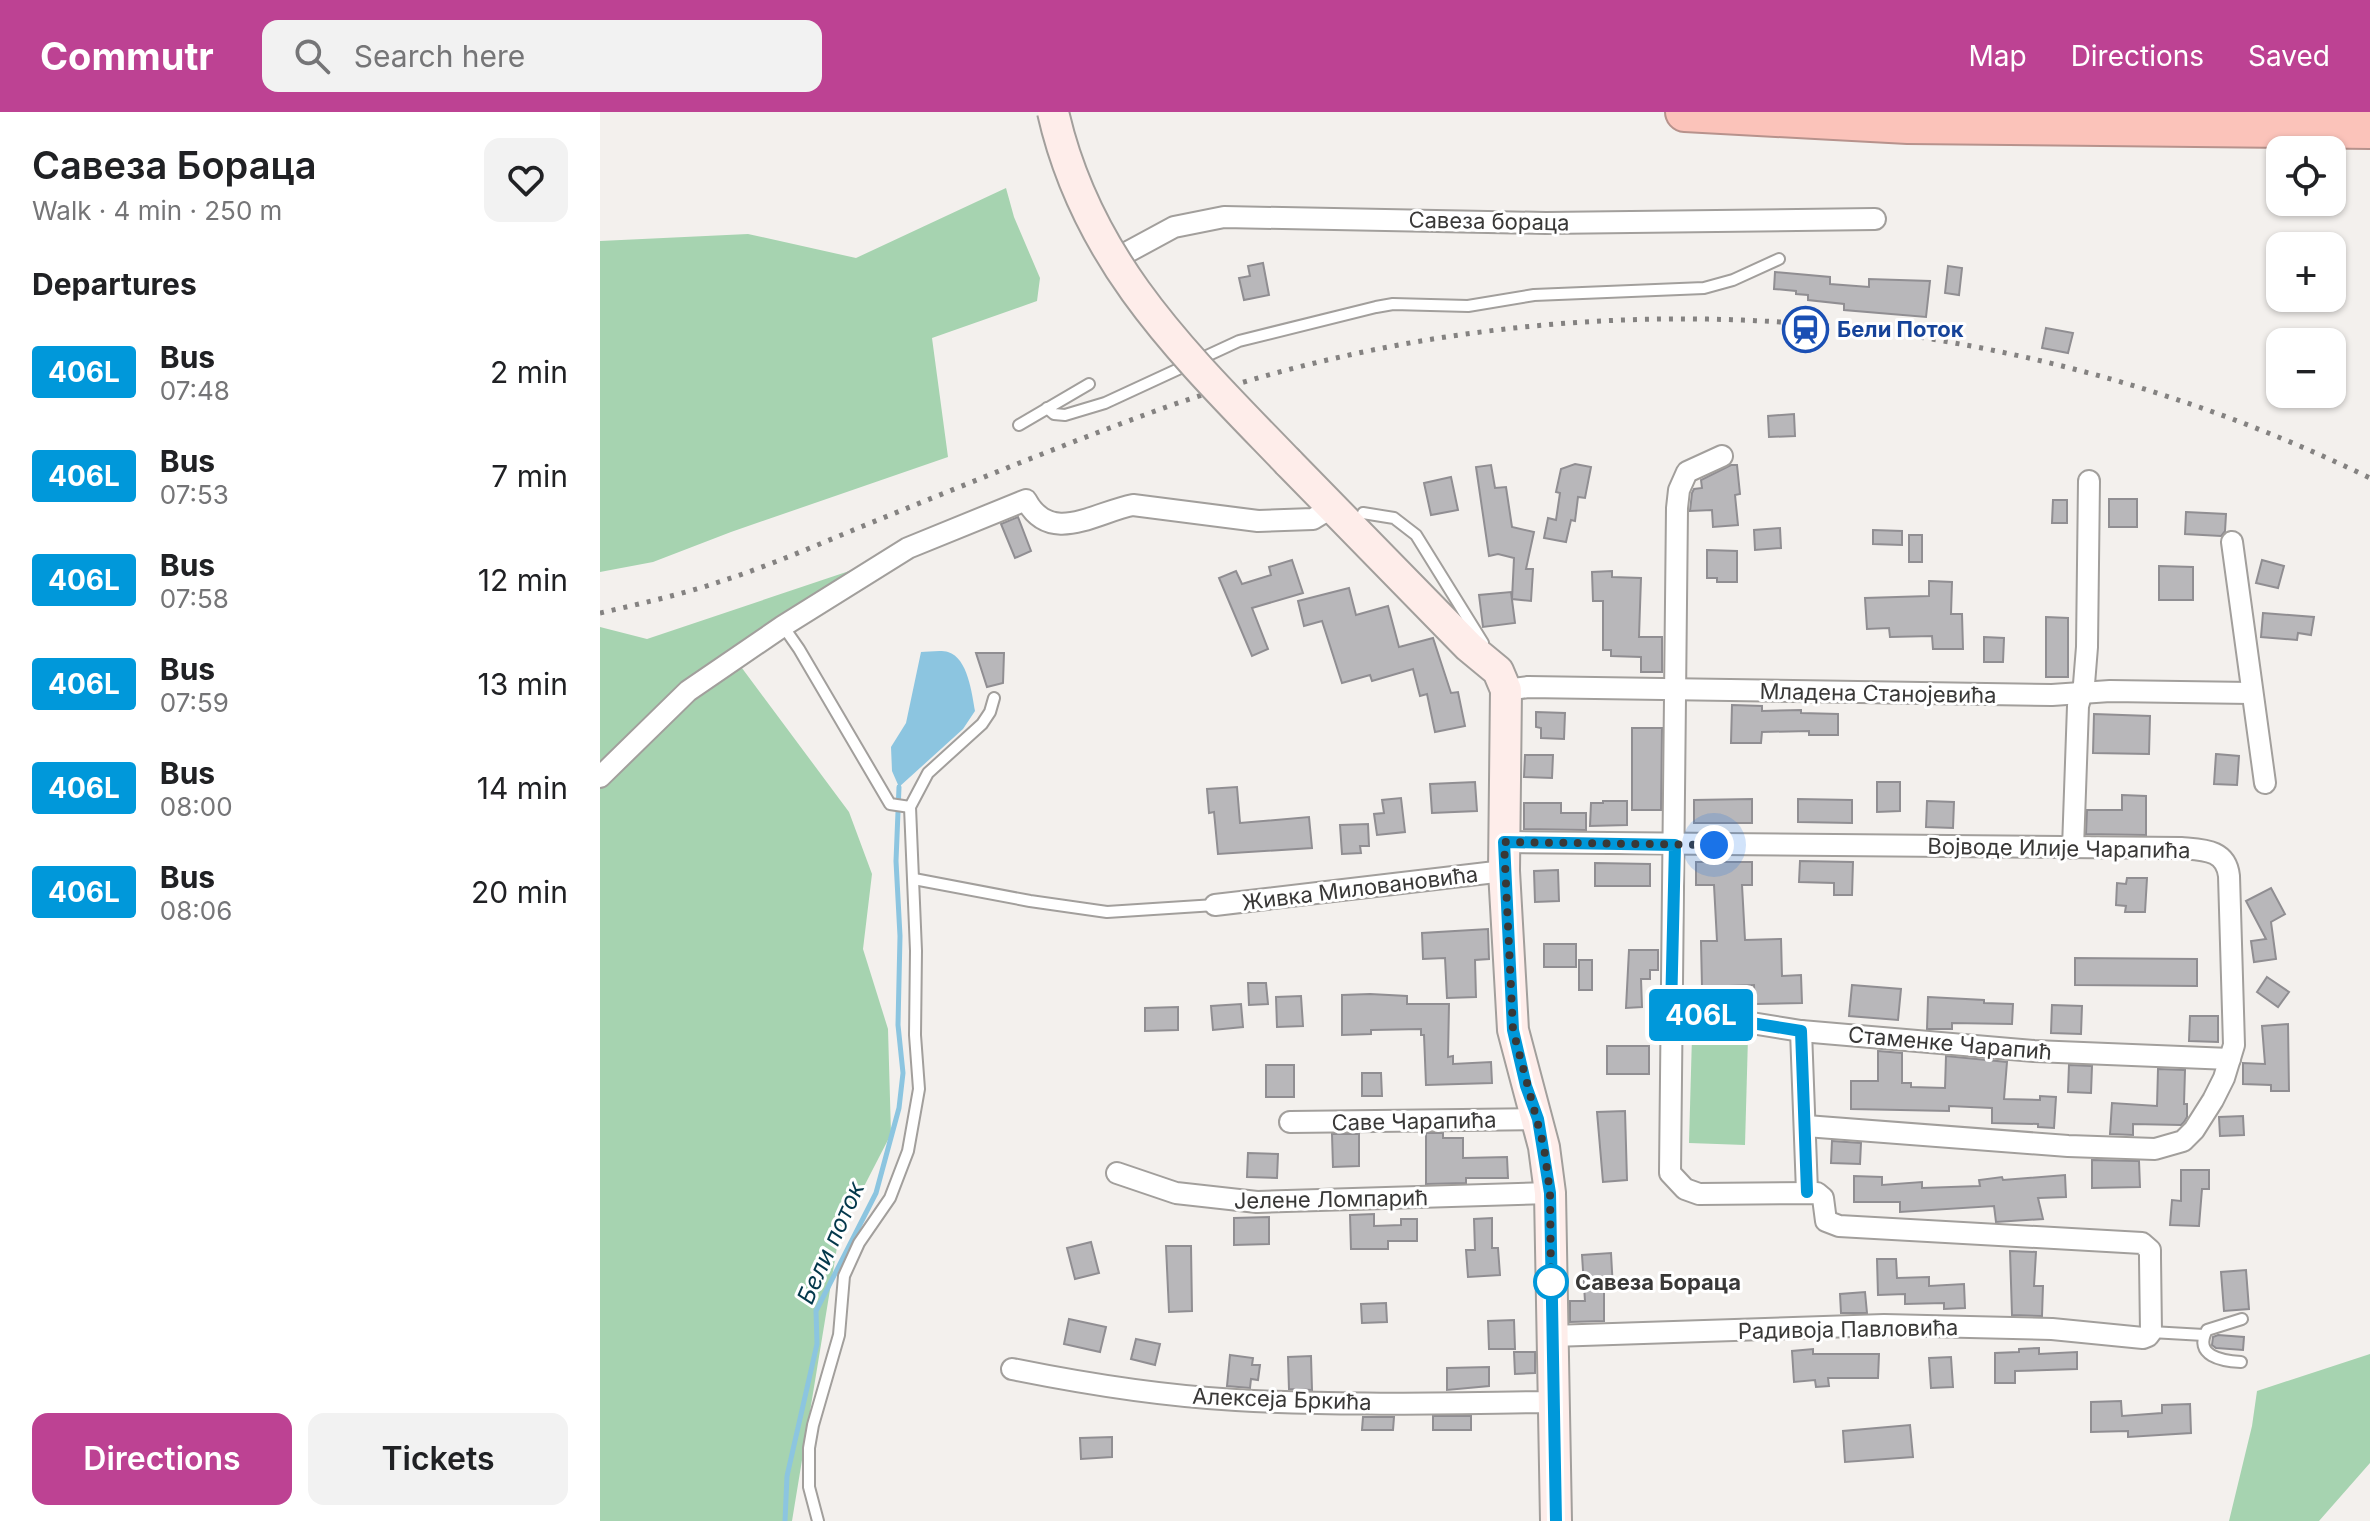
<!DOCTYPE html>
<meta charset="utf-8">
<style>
body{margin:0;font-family:Inter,sans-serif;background:#f2f2f2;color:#202124;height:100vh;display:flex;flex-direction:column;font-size:30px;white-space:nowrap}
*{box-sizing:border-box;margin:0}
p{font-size:26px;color:#757577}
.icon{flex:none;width:44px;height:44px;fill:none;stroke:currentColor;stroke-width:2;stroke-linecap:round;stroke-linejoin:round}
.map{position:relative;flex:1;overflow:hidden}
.sheet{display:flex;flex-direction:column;background:#fff;width:600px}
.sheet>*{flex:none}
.badge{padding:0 16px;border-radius:6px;font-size:28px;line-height:52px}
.controls{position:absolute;left:1666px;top:24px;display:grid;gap:16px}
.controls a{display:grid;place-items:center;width:80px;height:80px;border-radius:16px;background:#fff;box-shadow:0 2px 6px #0004;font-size:40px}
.you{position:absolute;width:40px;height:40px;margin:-20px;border:6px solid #fff;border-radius:50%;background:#1a73e8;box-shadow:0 0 0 12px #1a73e833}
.map>.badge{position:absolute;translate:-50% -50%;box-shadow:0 0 0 4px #fff}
h2{padding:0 32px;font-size:30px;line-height:72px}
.round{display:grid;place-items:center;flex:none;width:84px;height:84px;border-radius:16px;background:#f2f2f2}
.overview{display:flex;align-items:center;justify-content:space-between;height:136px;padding:0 32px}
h1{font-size:38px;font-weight:600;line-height:60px}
.action{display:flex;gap:16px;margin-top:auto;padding:16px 32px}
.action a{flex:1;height:92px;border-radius:16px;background:#bd4293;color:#fff;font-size:32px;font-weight:600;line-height:92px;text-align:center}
.action a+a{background:#f2f2f2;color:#202124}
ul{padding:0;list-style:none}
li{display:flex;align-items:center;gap:24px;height:104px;padding:0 32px}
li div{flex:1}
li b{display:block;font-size:30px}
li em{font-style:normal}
li .badge{min-width:88px;font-weight:700;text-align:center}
header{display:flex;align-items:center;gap:48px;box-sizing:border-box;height:112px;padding:0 40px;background:#bd4293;color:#fff}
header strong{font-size:38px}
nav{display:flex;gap:44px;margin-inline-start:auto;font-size:28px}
.search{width:560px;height:72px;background:#f2f2f2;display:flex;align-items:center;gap:20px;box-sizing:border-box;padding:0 28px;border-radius:16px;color:#757577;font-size:30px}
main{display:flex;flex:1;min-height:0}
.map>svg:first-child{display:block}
.green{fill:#a6d3b0}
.water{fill:#8cc5e0}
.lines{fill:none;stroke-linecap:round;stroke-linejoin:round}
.stream{stroke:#8cc5e0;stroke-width:5}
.building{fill:#b8b7ba;stroke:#908e92;stroke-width:2}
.lane-casing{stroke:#a29f9c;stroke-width:14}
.street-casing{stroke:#a29f9c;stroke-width:24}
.secondary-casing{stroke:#a29f9c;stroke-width:34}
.highway-casing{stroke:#b7928c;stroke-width:42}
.lane{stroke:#fff;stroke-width:10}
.street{stroke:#fff;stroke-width:20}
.secondary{stroke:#feedea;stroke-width:30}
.highway{stroke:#fbc3ba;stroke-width:38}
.rail{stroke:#848281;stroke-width:5;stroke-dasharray:4 8;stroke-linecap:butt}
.secondary-bridge-casing{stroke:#a29f9c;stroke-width:34;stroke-linecap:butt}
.secondary-bridge{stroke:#feedea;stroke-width:30}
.line-casing{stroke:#fff;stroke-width:18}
.line{stroke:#0098da;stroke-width:12}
.walk{stroke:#393837;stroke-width:8;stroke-dasharray:0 14.4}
.stop-dot{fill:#fff;stroke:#0098da;stroke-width:4}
.labels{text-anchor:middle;stroke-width:6;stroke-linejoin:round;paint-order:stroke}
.street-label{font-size:22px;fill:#393837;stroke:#fff}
.transit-label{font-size:22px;font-weight:bold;fill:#164399;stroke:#fff;text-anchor:start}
.stop-label{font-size:22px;font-weight:bold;fill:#393837;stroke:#fff;text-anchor:start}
.water-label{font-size:24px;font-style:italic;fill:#03384b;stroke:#fff}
</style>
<header>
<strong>Commutr</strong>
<div class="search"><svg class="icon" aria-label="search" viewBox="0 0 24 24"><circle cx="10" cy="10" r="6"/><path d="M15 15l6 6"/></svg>Search here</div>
<nav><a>Map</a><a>Directions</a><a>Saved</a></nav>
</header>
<main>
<section class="sheet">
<div class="overview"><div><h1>Савеза Бораца</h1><p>Walk · 4 min · 250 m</p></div><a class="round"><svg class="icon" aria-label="heart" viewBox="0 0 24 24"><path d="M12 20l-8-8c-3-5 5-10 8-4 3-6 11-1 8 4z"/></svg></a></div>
<h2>Departures</h2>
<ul>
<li><span class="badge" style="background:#0098da;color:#fff">406L</span><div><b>Bus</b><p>07:48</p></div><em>2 min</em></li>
<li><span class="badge" style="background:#0098da;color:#fff">406L</span><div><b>Bus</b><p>07:53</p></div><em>7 min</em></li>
<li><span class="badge" style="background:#0098da;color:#fff">406L</span><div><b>Bus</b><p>07:58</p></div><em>12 min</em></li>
<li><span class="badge" style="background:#0098da;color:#fff">406L</span><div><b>Bus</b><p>07:59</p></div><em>13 min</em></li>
<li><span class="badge" style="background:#0098da;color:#fff">406L</span><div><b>Bus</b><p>08:00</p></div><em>14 min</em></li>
<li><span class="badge" style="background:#0098da;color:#fff">406L</span><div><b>Bus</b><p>08:06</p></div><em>20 min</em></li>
</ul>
<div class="action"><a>Directions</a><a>Tickets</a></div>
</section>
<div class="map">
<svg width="1770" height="1409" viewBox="0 0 1770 1409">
<rect width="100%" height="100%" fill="#f3f0ed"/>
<g class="green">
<path d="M406,76L414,105L440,166L437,189L332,226L348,345L131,420L53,450L0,460V129L148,122L256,146Z"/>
<path d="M294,444L136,548L249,700L272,762L263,837L288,917L291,1022L239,1123L192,1409H0V515L47,527Z"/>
<path d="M1092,924L1148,925L1145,1033L1089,1031Z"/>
<path d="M1770,1242V1351L1719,1409H1629L1652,1314L1657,1279Z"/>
</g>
<path class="water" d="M321,540C328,540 341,538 348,540C368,546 372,582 375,599L363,617L299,675L292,659L291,635L306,611Z"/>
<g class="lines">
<path class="stream" d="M185,1409L187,1364L217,1232L216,1199L276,1081L299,996L303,961L298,913L300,824L296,749L299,675"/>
</g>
<g class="building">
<path d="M663,151L669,183L644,188L639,166L650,164L648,154Z"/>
<path d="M1348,154L1362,156L1359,183L1345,181Z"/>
<path d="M1175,160L1230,165V172L1269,175V167L1330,169L1326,205L1244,198V192L1208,188V183L1196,182V179L1174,177Z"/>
<path d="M1446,216L1473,221L1468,241L1442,236Z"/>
<path d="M1194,302L1195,324L1169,325L1168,304Z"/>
<path d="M975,352L991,355L985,386L978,385L975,409L971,408L966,430L944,426L948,406L956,408L960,381L956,380L961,357Z"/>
<path d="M891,353L895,376L906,375L912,415L934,420L926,457H933L931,489L912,487L914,446L898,442L889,444L876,355Z"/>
<path d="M1131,353H1137L1140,382L1135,383L1138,413L1113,415L1112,398L1090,399L1092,381L1094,377L1102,376L1101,368Z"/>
<path d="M851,365L858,398L831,403L824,371Z"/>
<rect x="1509" y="387" width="28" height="28"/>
<path d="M1453,388H1467V411H1452Z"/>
<path d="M1586,400L1626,402L1625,419L1621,424L1585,422Z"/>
<path d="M418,405L431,439L415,446L401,412Z"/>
<path d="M1180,416L1181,436L1155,438L1154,418Z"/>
<path d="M1273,418L1302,419V433L1273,432Z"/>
<rect x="1309" y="423" width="13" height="27"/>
<path d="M1107,438L1137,439V470H1117V466H1107Z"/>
<path d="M692,448L703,481L652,496L668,537L652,544L619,466L636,459L642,472L671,463L669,455Z"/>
<path d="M1662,448L1684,454L1678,476L1656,471Z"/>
<path d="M1559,454L1593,455V488H1559Z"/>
<path d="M1012,459V465L1041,466L1039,525H1062V560H1041V545L1011,544V538H1003V489H993L992,460Z"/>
<path d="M1329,469L1352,470L1351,502H1362L1363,537H1333L1332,524L1290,525L1289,516L1267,517L1265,486L1329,484Z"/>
<path d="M749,476L756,503L788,494L799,535L833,526L851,581L858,580L865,614L835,620L827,582L820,584L813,557L772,569L770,563L742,571L722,509L704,514L698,489Z"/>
<path d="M911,480L915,511L883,515L879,483Z"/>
<path d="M1663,501L1714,505L1711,523L1698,521L1697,528L1661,525Z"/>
<path d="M1446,505L1468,506V565H1446Z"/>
<path d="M1384,525L1404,526L1403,550H1384Z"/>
<path d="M376,541H404L403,571L387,575Z"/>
<path d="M1132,593L1162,594V599L1201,598V601L1238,602V623H1209V619L1162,620L1161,631H1131Z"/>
<path d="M936,600L965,601L964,627L941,626V616L936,615Z"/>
<path d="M1494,602L1550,604L1549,642L1493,641Z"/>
<path d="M1032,616H1062L1061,698H1032Z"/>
<path d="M1616,642L1639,644L1637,673L1614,672Z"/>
<path d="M925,643H953L952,666L924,665Z"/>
<path d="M875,670L877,699L832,701L830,672Z"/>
<path d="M1277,670H1300V699L1277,700Z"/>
<path d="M637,675L640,711L709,705L712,736L618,742L614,700L609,701L607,677Z"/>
<path d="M1522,683L1546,684V723L1486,722L1487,698H1522Z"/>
<path d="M801,686L805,720L777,723L774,702L784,701L782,688Z"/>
<path d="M1152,687V711H1094V688Z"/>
<path d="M1198,687L1252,688V711L1198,710Z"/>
<path d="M1003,689H1027V713L990,714L991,691H1003Z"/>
<path d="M1327,689L1354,690L1353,716L1326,715Z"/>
<path d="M924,691H961V701H986V718L924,717Z"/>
<path d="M768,712L769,734H760L761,741L742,742L740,713Z"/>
<path d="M1200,749L1253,750L1252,783H1234V771L1199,770Z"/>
<path d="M1096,750H1152V773H1142L1145,828L1181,827L1182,864L1201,863L1202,891L1155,892L1154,873L1102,875L1101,829H1117L1114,773H1096Z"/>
<path d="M995,751L1050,752V774H995Z"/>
<path d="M958,758L959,789L935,790L934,759Z"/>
<path d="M1527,766H1547L1545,800H1525L1526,794L1516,793L1517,771L1526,772Z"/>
<path d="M1671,776L1685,802L1671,810L1676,847L1654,850L1651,829L1666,827L1646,789Z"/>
<path d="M888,817L889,847L875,848L876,885L847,886L845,846L823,847L822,821Z"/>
<rect x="944" y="832" width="32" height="23"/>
<path d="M1029,838H1058V858H1050V867H1041L1042,895L1026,896Z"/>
<path d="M1475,846L1597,847V874L1475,873Z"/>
<rect x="979" y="848" width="13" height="30"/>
<path d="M1667,865L1689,880L1678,895L1657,880Z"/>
<path d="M648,871H666L668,892L649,893Z"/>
<path d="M1252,873L1301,877L1298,908L1249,904Z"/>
<path d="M770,882L807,884V892H849L848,945L853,944V952L891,950L892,971L826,973L824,923H821V917L771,918V922L742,923V883Z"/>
<path d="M701,884L703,914L677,915L676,885Z"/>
<path d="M1328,885L1384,888V891L1413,892L1412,912L1352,911V917H1327Z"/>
<path d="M641,892L643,915L613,918L611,894Z"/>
<path d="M1452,893L1482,894L1481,922L1451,921Z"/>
<path d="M578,895V918L545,919V896Z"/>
<path d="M1590,904H1618V930L1589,929Z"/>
<path d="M1688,912L1689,979H1671V973L1643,972V951L1665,952L1662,914Z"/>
<rect x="1007" y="934" width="42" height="28"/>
<path d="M1278,939L1302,941V971H1311V975L1345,976L1346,944L1407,950L1404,987L1440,988V984L1456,985L1454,1016L1438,1015V1012L1392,1011V996L1349,994V999L1251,997V969H1278Z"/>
<rect x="666" y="953" width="28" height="32"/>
<path d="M1469,953L1492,954L1491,981L1468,980Z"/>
<path d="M1558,957L1585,958L1584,992H1587V1005L1584,1010L1581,1013L1533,1012V1023L1510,1022L1512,991L1557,994Z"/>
<path d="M762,961H781L782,984H762Z"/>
<path d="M1025,999L1027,1068L1003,1070L997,1000Z"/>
<path d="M1643,1004L1644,1023L1620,1024L1619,1005Z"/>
<path d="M826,1021H843V1026H863V1046L907,1045L908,1066H866V1071L826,1072Z"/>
<path d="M732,1022H759V1054L733,1055Z"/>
<path d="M1232,1029L1261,1031L1260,1052L1231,1051Z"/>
<path d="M648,1041L678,1042L677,1066L647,1065Z"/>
<path d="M1492,1048L1539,1049L1540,1075L1492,1076Z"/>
<path d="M1581,1058H1609V1077H1602L1599,1114L1570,1113L1572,1088L1581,1089Z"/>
<path d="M1465,1063L1466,1085L1438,1086L1443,1107L1396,1110L1394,1094L1300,1100V1090H1254V1064L1282,1065V1073L1322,1070V1076L1380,1074L1379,1068L1402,1065L1403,1068Z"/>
<path d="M774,1102V1114L801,1113V1107H817V1129H788V1137H751L750,1103Z"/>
<path d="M669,1105V1132L634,1133V1106Z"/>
<path d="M892,1106V1136H898L900,1163L868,1165L866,1138H875L874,1107Z"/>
<path d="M491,1130L499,1161L475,1167L467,1136Z"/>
<path d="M566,1134H591L592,1199L569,1200Z"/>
<path d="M1410,1139L1436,1140L1434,1174H1443L1442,1204L1412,1203Z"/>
<path d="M1011,1141L1013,1177H1004V1209L970,1210V1189H985L982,1143Z"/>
<path d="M1277,1147H1296L1297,1166L1329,1165V1174L1364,1172L1365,1196L1344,1197V1191L1305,1192V1182L1278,1183Z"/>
<path d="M1646,1158L1649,1197L1624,1199L1621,1160Z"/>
<path d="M1265,1180L1267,1201H1241L1240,1182Z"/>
<path d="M786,1191L787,1210L762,1211L761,1192Z"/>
<path d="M469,1207L506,1215L500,1240L464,1232Z"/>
<path d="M914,1208L915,1237H889L888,1209Z"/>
<path d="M1618,1223L1644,1225L1643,1238L1616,1236L1612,1233L1613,1225Z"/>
<path d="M536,1227L560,1232L555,1253L531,1247Z"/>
<path d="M1439,1236V1242L1477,1240V1257L1415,1259V1271H1395V1241L1419,1240V1237Z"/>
<path d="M1213,1237V1242H1279L1278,1266H1228L1229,1274L1216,1275L1215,1268L1194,1270L1192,1239Z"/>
<path d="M914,1240H935V1261L915,1262Z"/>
<path d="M630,1243L653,1246L652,1253H660L658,1268L651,1267L650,1276L627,1274Z"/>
<path d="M711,1244L712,1278L689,1277L688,1245Z"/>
<path d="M1351,1245L1353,1275L1331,1276L1329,1246Z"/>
<path d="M889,1255V1274L847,1278V1256Z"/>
<path d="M1521,1289L1522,1304L1562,1301V1293L1590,1292L1591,1321L1528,1325V1319L1491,1320V1290Z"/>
<rect x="833" y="1304" width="38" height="14"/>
<path d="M763,1305H794L793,1318H762Z"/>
<path d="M1310,1313L1313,1345L1245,1350L1243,1319Z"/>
<path d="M512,1325V1345L481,1347L480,1326Z"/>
</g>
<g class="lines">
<defs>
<g id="lane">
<path d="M447,296L454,302L465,303L505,291L639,229L776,195L793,192L868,194L934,183L1104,176L1133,168L1179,147"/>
<path d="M419,313L489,272"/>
<path d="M763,401L794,406L816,423L883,531"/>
<path d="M183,514L199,537L290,692L310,695"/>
<path d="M314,767L430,789L507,800L615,793"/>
<path d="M1551,1220L1604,1223"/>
<path d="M1641,1250C1622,1249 1593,1244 1607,1218L1642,1207"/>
<path d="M218,1409L209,1375V1336L213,1313L239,1223L244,1164L259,1131L290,1086L308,1039L319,977L315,923L316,839L310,695L328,661L382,612L390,600L394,586"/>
</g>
<g id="street">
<path d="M513,148L574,115L624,105L946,111L1275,107"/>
<path d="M1632,430L1665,671"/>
<path d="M906,578L928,575L1452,583L1510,579L1651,581"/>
<path d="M0,665L88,579L183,514L308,436L426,388C450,434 496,400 533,393L658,409L713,407L731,396"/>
<path d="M904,730L1581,736C1603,738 1626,737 1629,764L1634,933L1624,966L1613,988L1594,1018L1583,1029L1555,1037L1468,1034L1206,1014"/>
<path d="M1473,736L1478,594L1484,572L1487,535L1489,369"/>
<path d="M615,793L904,759"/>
<path d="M1071,898L1201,919L1434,939L1630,947"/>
<path d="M1201,919L1207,1080"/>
<path d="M690,1010L938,1007"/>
<path d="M517,1061L576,1081L657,1090L950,1081"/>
<path d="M952,1224L1284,1213L1452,1217L1543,1226L1548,1224L1551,1220L1550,1146V1138L1542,1131L1239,1114L1226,1109L1223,1086L1217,1081L1099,1082L1085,1077L1070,1061L1077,396L1079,378L1087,360L1122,344"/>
<path d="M412,1257C486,1272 561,1284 636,1288C742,1294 849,1291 955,1290"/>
</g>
<path id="secondary" d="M688,350L869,535L898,559L906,578L904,759L913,918L944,1035L950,1081L956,1409"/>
<path id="highway" d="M1085,0L1308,12L1770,17"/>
</defs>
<use href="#lane" class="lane-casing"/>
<use href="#street" class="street-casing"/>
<use href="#secondary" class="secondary-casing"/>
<use href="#highway" class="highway-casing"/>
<use href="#lane" class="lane"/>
<use href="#street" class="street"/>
<use href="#secondary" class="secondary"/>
<use href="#highway" class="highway"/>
<path class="rail" d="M0,501C39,492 79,483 116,471C166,455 215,434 263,414C357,376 452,337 547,302C948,155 1386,180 1770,366"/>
<defs>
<path id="secondary-bridge" d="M453,0C487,151 585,243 688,350"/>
</defs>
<use href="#secondary-bridge" class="secondary-bridge-casing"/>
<use href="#secondary-bridge" class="secondary-bridge"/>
</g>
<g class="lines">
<defs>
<path id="line" d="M956,1409L950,1081L938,1007L926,974L913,918L904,730L1075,733L1071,898L1201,919L1207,1080"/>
</defs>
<use href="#line" class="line-casing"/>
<use href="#line" class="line"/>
<path class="walk" d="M951,1170L950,1081L944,1035L913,918L904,730L1114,733"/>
</g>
<defs>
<symbol id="station-ring" viewBox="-11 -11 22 22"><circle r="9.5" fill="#fff" stroke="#1a4fb4" stroke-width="1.5"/><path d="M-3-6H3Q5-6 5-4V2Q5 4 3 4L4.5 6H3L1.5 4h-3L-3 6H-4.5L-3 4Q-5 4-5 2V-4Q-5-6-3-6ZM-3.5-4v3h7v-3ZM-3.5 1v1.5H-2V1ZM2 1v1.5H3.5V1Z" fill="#1a4fb4"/></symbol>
</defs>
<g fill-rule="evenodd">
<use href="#station-ring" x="1180" y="192" width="51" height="51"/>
</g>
<circle class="stop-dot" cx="951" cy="1170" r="16"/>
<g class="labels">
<g class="street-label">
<text transform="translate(889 109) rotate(1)" y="8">Савеза бораца</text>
<text transform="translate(1278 581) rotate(1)" y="8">Младена Станојевића</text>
<text transform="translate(1459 736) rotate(1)" y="8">Војводе Илије Чарапића</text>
<text transform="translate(760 776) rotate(-7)" y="8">Живка Миловановића</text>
<text transform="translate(1350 931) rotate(5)" y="8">Стаменке Чарапић</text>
<text transform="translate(814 1009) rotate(-1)" y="8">Саве Чарапића</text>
<text transform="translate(731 1087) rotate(-1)" y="8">Јелене Ломпарић</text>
<text transform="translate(1248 1217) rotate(-1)" y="8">Радивоја Павловића</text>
<text transform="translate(682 1287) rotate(2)" y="8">Алексеја Бркића</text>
</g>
<g class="transit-label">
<text x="1237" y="225">Бели Поток</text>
</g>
<g class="stop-label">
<text x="975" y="1178">Савеза Бораца</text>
</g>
<g class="water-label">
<text transform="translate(231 1131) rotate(-66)" y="8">Бели поток</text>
</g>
</g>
</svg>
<div class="controls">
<a><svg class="icon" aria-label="locate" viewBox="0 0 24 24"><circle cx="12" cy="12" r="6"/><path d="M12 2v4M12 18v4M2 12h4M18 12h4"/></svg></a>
<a>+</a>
<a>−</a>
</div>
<div class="you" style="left:1114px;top:733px"></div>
<b class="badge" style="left:1101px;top:903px;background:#0098da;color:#fff">406L</b>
</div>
</main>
